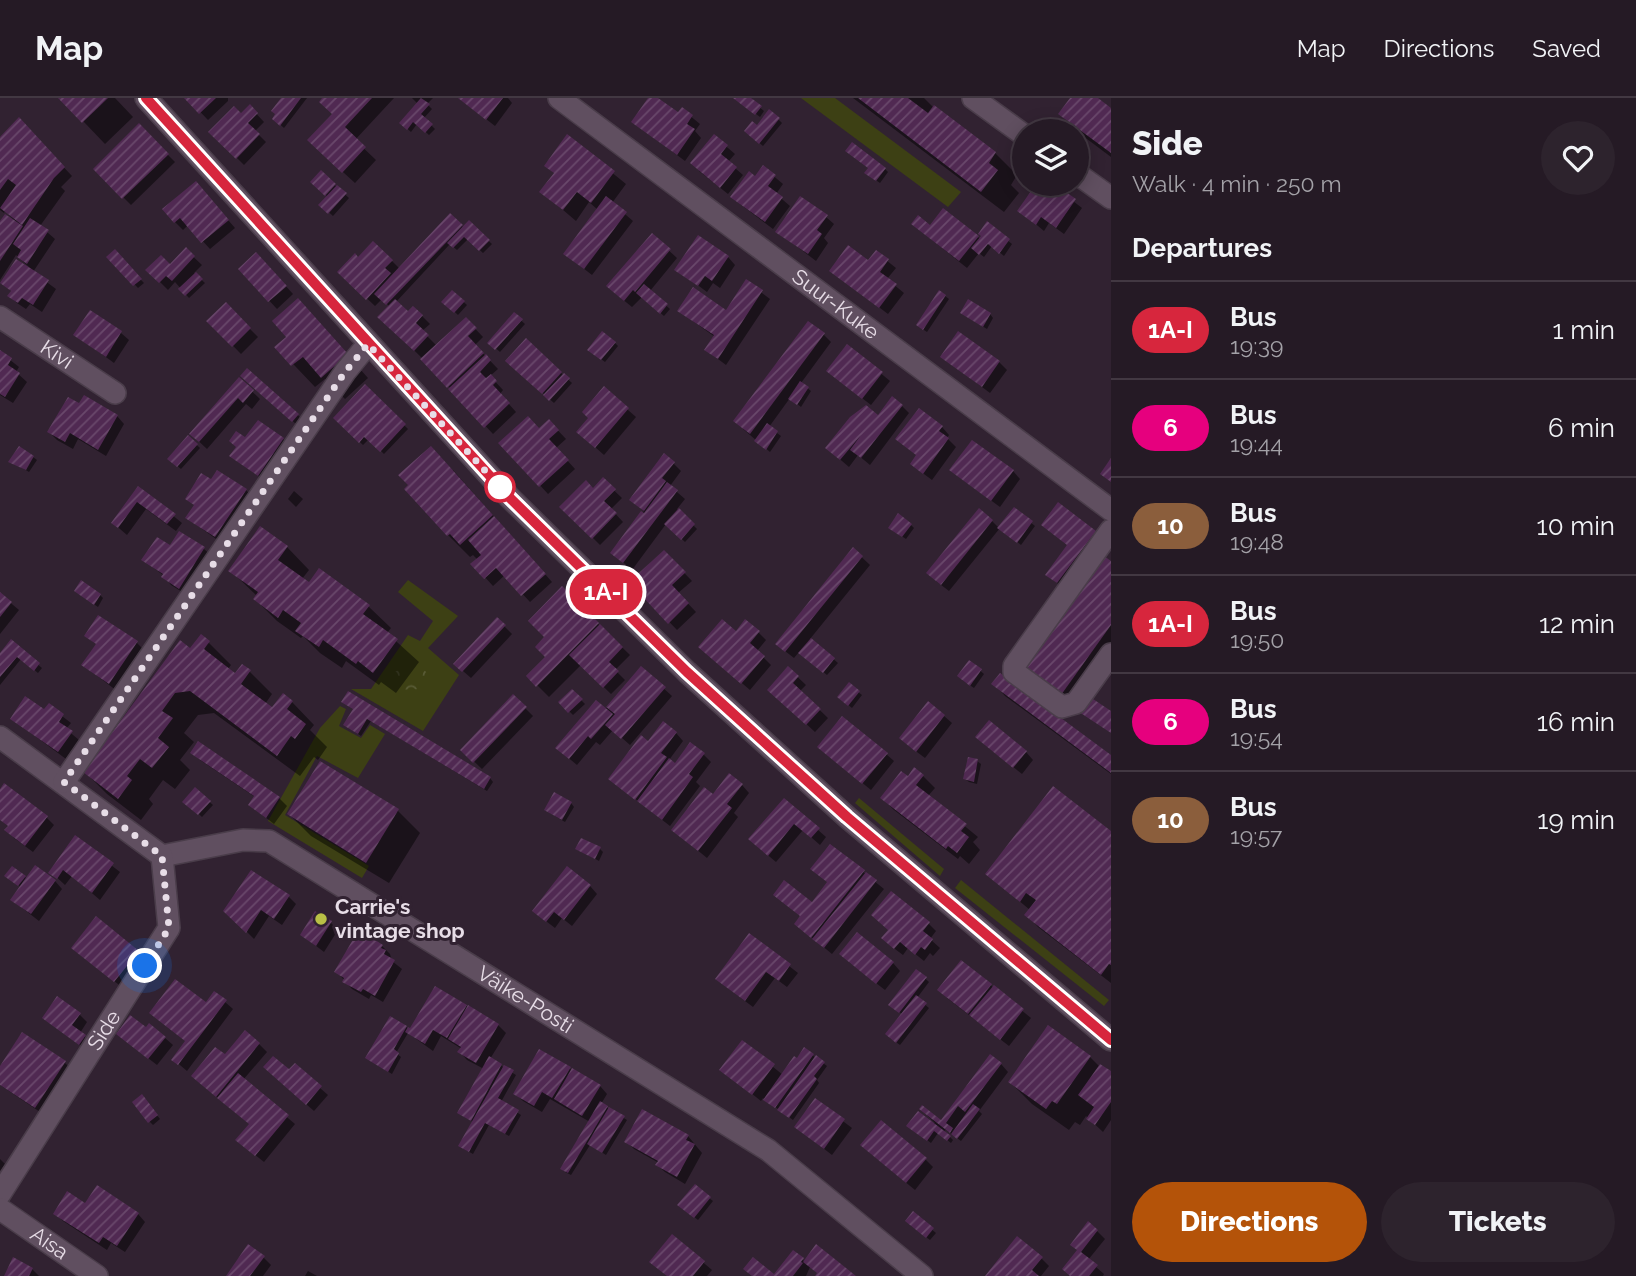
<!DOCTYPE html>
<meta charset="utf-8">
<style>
body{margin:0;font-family:Raleway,sans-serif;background:#2d232d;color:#f1f3f6;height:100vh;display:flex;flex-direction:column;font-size:26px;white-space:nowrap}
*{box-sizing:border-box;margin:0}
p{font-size:23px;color:#a3a1a7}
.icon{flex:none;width:38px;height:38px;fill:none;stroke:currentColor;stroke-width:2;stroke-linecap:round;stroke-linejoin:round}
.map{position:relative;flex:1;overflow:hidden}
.details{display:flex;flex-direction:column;background:#251a25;width:525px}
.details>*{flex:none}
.badge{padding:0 14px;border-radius:23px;font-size:24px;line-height:46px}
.buttons{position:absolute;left:1012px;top:21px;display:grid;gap:14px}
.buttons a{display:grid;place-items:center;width:77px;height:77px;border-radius:50%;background:#251a25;box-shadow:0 4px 18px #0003,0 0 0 2px #423842;font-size:35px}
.you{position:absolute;width:35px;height:35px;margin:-18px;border:5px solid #fff;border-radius:50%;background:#1a73e8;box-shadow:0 0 0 10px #1a73e833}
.map>.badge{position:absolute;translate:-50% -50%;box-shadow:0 0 0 4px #fff}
h2{padding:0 21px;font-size:26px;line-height:63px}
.round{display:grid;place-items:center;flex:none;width:74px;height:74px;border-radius:37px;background:#2d232d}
.headline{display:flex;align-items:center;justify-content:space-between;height:119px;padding:0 21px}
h1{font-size:33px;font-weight:800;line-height:52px}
.action{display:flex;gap:14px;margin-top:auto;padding:14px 21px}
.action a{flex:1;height:80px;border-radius:42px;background:#b45309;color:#fff;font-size:28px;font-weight:800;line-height:80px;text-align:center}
.action a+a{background:#2d232d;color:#f1f3f6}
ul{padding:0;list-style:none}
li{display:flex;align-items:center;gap:21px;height:98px;padding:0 21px;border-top:2px solid #423842}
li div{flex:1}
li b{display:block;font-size:26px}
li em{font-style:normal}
li .badge{min-width:77px;font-weight:700;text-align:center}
header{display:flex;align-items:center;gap:42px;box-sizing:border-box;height:98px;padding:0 35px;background:#251a25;border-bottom:2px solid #423842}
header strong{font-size:33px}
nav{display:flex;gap:38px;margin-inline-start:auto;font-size:24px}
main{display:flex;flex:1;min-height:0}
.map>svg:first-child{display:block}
.grass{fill:#3d4014}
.park{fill:url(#park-crowns)}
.shadow{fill:#0007}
.building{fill:url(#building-hatch)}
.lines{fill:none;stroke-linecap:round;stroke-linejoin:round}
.minor-casing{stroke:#4a3d4a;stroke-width:24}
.minor{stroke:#604f60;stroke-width:21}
.line-casing{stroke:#fff;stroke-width:16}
.line{stroke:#d7263d;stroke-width:10}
.walk{stroke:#e7dde7;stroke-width:7;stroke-dasharray:0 12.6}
.stop-dot{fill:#fff;stroke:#d7263d;stroke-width:3.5}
.poi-dot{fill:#b9c046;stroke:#312231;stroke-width:2.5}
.labels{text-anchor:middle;stroke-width:6;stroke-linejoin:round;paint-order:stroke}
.street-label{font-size:21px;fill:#e7dde7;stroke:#312231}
.poi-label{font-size:21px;font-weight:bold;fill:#e7dde7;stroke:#312231;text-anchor:start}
</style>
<header>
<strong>Map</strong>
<nav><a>Map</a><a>Directions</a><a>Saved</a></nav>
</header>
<main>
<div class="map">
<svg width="1111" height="1178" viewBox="0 0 1111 1178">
<defs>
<pattern id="park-crowns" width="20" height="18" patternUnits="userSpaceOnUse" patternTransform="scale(1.75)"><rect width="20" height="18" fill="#3d4014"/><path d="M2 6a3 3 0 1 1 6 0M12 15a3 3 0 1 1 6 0" fill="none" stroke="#595b36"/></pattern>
<pattern id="building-hatch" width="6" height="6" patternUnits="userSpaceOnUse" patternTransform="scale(1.75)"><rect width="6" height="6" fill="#502952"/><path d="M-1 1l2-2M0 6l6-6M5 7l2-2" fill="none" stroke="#69486b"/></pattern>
</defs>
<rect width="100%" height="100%" fill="#312231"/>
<g class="grass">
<path d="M801,0H835L961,94L948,109Z"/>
<path d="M408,482L458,518L428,550L459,577L423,633L351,591H371L408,537L420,543L433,523L398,494Z"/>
<path d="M340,608L346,611L339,628L361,640L370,627L385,636L358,680L317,658L285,717L369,768L362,780L268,723L320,630Z"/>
<path d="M859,700L944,771L940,778L855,705Z"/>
<path d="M961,782L1109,902L1104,908L955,790Z"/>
</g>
<path class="park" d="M413,563L431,578L423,591L391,592L390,577Z"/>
<g class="shadow">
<path d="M61,0H115L133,19L105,46Z"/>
<path d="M187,0H228V3L208,22Z"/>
<path d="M284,0H307L284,30L274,21Z"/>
<path d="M324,0H394L355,42L376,62L355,85L321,54L334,16Z"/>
<path d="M412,0H433L427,6L432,11L424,20L435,31L429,37L417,26L411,34L401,25L418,6Z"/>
<path d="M459,0H508L512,5L495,28Z"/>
<path d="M650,0H655L679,17L683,12L700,26L695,33L701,40L685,63L633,24Z"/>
<path d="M735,0H748L764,13L760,19Z"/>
<path d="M853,0H924L934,10L995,55L1017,77L1011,87L1019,95L1004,114Z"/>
<path d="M1072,0H1095L1111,12V59L1083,38L1060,16Z"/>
<path d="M250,9L264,24L255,33L266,44L244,67L211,34L241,18Z"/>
<path d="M778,21L782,25L763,48L750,37L757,29Z"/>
<path d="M19,22L72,78L61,89L65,93L40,128L55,141L33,174L56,191L42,214L30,206L26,211L17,205L10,198L12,194L2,185L29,169L16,157L0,182V127L15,123L5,113L4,115L0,112V42Z"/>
<path d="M139,28L175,64L131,107L95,71Z"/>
<path d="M714,38L735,56L728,64L743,77L728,96L699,73Z"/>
<path d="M568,39L626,86L612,105L633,123L592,177L565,156L598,112L589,104L576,123L542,94L555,76L546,67Z"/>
<path d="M764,70L783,86L776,96L790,108L773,131L740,106Z"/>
<path d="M885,71L888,74L880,85L870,78Z"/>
<path d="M321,75L349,100L333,118L321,107L328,99L312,84Z"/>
<path d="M1038,86H1051L1082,110L1064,136L1049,125L1044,133L1019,112Z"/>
<path d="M203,93L235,130L210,151L188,127L183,132L175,124Z"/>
<path d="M450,117L464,130L469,125L492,146L483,155L468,141L457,152L450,146L396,204L408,216L414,210L430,226L422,233L437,248L466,221L483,239L475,247L498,271L490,278L503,292L500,296L516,314L493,336L423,261L380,219L390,209L382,201L375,208L339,174L359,161L374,145L400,171Z"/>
<path d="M826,119L834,126L824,140L828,145L816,163L778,134Z"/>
<path d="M987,126L1012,146L1004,158L992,148L984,159L979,155L967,170L921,133L978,139L980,141Z"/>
<path d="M652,137L677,160L650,193L670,211L664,218L642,199L632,209L616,196Z"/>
<path d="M186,152L202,167L194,175L205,185L189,200L175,184L168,192L148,172L170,168Z"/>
<path d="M114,154L144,185L138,190L109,159Z"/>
<path d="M876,154L896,170L887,181L904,195L888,216L831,173L868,164Z"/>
<path d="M728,159L735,167L720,190L713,185L707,194L676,171Z"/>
<path d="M264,164L293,196L277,211L240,171Z"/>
<path d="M747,184L770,201L726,267L706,252L715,239L679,213L727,214Z"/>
<path d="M452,194L467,207L458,217L444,204Z"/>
<path d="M945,198L949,201L927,234L921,230Z"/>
<path d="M298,202L368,280L345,301L325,281L315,289L277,249L288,239Z"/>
<path d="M226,207L258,239L241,256L209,223Z"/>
<path d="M90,215L121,235L129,242L114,265L76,237Z"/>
<path d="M990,216L993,220L987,231L966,218Z"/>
<path d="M515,217L525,226L500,254L490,245Z"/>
<path d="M823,236L831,244L801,285L811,293L801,309L790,300L769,329L781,338L770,354L743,331Z"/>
<path d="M526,243L572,285L554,305L515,270Z"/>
<path d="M615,245L618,248L605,264L593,255Z"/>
<path d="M848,248L890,283L871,307L836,280Z"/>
<path d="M0,254L19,269L16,274L27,284L13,305L0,297Z"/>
<path d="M942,259L999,264L1007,272L990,295Z"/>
<path d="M247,272L301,320L296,326L242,278Z"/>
<path d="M239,281L260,301L252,311L246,306L207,351L191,336Z"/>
<path d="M365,289L408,331L384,356L369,341L363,347L335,320Z"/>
<path d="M604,291L636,319L604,357L586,341L590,320Z"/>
<path d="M80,308L117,318L124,326L106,358L78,341L73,351L57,342L49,334Z"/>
<path d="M902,308L909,315L870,367L858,357L849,369L835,357L878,319Z"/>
<path d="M549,323L566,341L556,350L575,371L548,396L501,345L539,332Z"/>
<path d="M942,329L949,337L947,340L956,349L932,382L920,373L918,358L897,341Z"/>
<path d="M188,339L200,350L181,371L169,361Z"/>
<path d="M283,341L290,349L266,384L232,357L246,342Z"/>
<path d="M33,359L37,362L29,374L11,363Z"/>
<path d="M673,365L681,373L670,388L685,401L677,411L697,431L685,444L666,426L632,472L612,455L644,413L631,402Z"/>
<path d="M453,372L552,484L530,504L505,477L493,488L473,466L478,462L473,457L470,459L448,437Z"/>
<path d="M1013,373L1020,381L1000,409L959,379Z"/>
<path d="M603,382L622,400L611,411L623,424L600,447L562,409L593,392Z"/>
<path d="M212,383L246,392L253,400L223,446L187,420L195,408L187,400Z"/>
<path d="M139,390L182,425L176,433L146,411L127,437L113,425Z"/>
<path d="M294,393L303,401L296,409L288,401Z"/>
<path d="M1058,407L1102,442L1065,492L1048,477L1069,448Z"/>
<path d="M1014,411L1035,428L1021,447L1000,430L949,493L936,483L992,423L999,430Z"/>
<path d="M911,427L914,430L906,441L894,433Z"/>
<path d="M180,435L204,451L212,458L187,497L171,487L164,478L144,462L171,450Z"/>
<path d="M287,449L309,472L302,481L309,486L368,508L391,530L387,535L419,564L396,595L381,584L379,587L346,563L342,570L320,555L303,538L301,540L277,523L255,501L257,498L231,473Z"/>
<path d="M853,451L870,467L810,541L838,565L827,577L799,554L794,560L785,553Z"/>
<path d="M664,454L692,483L678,495L696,514L677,532L632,485Z"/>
<path d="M1111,466V555L1073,607L1037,581Z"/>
<path d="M562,491L630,557L615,572L625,582L611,596L581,567L549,599L528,578L547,559L546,539Z"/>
<path d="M0,496L19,512L0,536Z"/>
<path d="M79,496L100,497L103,500L98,509Z"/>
<path d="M497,521L512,536L471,580L455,566Z"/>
<path d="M736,535H759L766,542L757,553L771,567L750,592L708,556Z"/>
<path d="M86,538L137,545L144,552L117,593L83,567L97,547Z"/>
<path d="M11,544L42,570L38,575L21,561L0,587V558Z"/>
<path d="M209,545L231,567L228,571L236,577L250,574L272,596L265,606L273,612L283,598L292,604L314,627L310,632L327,649L318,662L314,659L300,678L214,615L198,617L184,635L194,644L180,662L190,672L175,691L163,682L149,701L153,706L141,722L107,696L85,674L191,553Z"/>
<path d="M970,564L984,576L974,590L962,582Z"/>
<path d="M641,570L672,598L630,647L613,632L600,647L596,644L577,667L565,657Z"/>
<path d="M788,570L806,587L800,593L828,620L815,634L777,599Z"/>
<path d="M994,586L1111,660V676L1005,598Z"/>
<path d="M572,593L585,606L573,617L560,604Z"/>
<path d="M858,594L862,597L852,610L842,602Z"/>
<path d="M513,598L533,618L482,671L462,652Z"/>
<path d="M49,608L71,625L66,631L79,642L66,661L12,621L45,614Z"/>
<path d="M354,612L490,680L493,684L487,693L371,623L361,638L345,627Z"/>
<path d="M944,618L952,625L925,660L909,648Z"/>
<path d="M676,635L683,643L669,662L675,667L703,656L711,664L696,684L700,688L670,728L610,681L648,645Z"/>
<path d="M199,645L279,700L287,708L274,726L250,707L255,699L200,662L193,655Z"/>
<path d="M985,647L1026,654L1033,662L1022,676Z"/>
<path d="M827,656H886L894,663L871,692Z"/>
<path d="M977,663L981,666L977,686L969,684L965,681Z"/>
<path d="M923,678L935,690L928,698L978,739L973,744L980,752L969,766L960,758L958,761L894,712L882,700L908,680Z"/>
<path d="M742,687L749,695L734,715L738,719L707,760L673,732L713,698Z"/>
<path d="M195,692L213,707L202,719L185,703Z"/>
<path d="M0,693L47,720L54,727L33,754L14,740L9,729L0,721Z"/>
<path d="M784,702L826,739L820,747L803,732L776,764L758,749Z"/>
<path d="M571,705L574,709L565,724L550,715Z"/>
<path d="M398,713L420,735L389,785L311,738L289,716Z"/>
<path d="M1111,735V885L1038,829L1027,817L1030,812L987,776Z"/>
<path d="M76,740L120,774L100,802L72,778L65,787L51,774Z"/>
<path d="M831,748L884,791L832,856L804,833L812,807L829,785Z"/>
<path d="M578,751H600L603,754L599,763Z"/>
<path d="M25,779L27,781L55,783L62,791L39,823L12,802L21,789L10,781Z"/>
<path d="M590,788L597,796L572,828L562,820L555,830L542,820Z"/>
<path d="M288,798L296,806L282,827L269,818L254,841L226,813Z"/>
<path d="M97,821L146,862L123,890L81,857Z"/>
<path d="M331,825L338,832L324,854L302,837Z"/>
<path d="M929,826L936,833L930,841L940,850L933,858L930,855L924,863L908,850L903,857L891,848Z"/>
<path d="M749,837L798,875L787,889L775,880L753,909L725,888Z"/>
<path d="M373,843L382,848L390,856L392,863L402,871L383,904L371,897L369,901L352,891L337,874Z"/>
<path d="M849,864L893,865L900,873L885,892Z"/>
<path d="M962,864L1031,920L1009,948L947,900Z"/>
<path d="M917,873L929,884L917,900L929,910L900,947L890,940L902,916L894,910Z"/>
<path d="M436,890L498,927L506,935L490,961L516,977L501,1004L521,1017L509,1038L489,1027L473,1056L464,1051L473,1024L463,1018L484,971L467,962L460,954L462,951L441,938L433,953L408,935L396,955L401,959L392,976L371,963L391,920L411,932Z"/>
<path d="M225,904L233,911L187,973L174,962L187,944L151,915Z"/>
<path d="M80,917L87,924L80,935L93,946L88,953L44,920Z"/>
<path d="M146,931L165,940L173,947L157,967L126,943Z"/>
<path d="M742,944L783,977L805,952L827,968L817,982L819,985L793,1022L763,1000L761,1003L722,972Z"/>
<path d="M259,946L267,954L243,982L295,1026L264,1064L245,1049L251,1027L201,986L225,958Z"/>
<path d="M540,954L600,988L607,996L601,1006L627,1022L606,1057L590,1047L571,1077L565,1074L590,1024L550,1001L542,1014L523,1003L515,995Z"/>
<path d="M1090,959L1100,969L1111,975V1022L1103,1034L1086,1018L1080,1027L1075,1024L1069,1032L1032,1006L1010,984Z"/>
<path d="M65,965L72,972L43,1016L0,987V971Z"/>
<path d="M1001,966L1008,974L979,1013L982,1016L961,1043L946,1032L944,1033L953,1042L951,1045L938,1035L931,1045L912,1031L935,1025L921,1011L941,1024Z"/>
<path d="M289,974L320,990L328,997L314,1013L273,977Z"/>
<path d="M145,1002L160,1021L153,1027L150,1024Z"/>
<path d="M815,1002L852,1030L832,1057L796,1029Z"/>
<path d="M688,1038L702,1055L685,1086L665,1074L657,1067L659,1065L634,1051L626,1043Z"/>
<path d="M870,1055L925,1061L933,1069L915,1092Z"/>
<path d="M0,1061L5,1066L0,1073Z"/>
<path d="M709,1100L713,1103L698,1122L683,1110Z"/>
<path d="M86,1107L138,1116L145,1124L125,1154L111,1145L107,1152L63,1123L55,1115Z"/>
<path d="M913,1116L936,1135L930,1142L910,1127Z"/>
<path d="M1097,1133L1105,1141L1088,1162L1104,1176L1103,1178H1071L1064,1171Z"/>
<path d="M672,1138L712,1172L707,1178H668Z"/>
<path d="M793,1154L805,1164L853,1178H817L819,1176L810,1169L806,1178H775Z"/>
<path d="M263,1159L271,1167L263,1178H228Z"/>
<path d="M1041,1160L1049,1168L1041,1178H988Z"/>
<path d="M32,1171L39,1178H6Z"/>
<path d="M308,1173L317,1178H305Z"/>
</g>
<g class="building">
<path d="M58,0H108L82,25Z"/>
<path d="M184,0H216L199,16Z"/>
<path d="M281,0H301L280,28L272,21L275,16L271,13Z"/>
<path d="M322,0H372L345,29L366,49L342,75L307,42L332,16L319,4Z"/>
<path d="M421,0L430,6L421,16L433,26L425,35L413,24L407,32L399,25Z"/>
<path d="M458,0H503L486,22Z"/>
<path d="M648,0H658L678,14L682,9L693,17L687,26L695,31L677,57L631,24Z"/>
<path d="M733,0H751L762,8L755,17Z"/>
<path d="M858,0H908L928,15L934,7L996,54L989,65L998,72L981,94Z"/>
<path d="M1070,0H1098L1111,10V55L1058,16Z"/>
<path d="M250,6L258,15L248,25L260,36L236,61L208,34L234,8L241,15Z"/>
<path d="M769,11L780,20L759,46L744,33L752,23L757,27Z"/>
<path d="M19,19L65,69L54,80L22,127L0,110L16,87L8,81L0,92V39Z"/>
<path d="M139,25L169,56L122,101L93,71Z"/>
<path d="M567,36L615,73L591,105L577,94L563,112L539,94L554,75L544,68Z"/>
<path d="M714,36L728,47L721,56L737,69L720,90L690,65Z"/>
<path d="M852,44L886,70L876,83L864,75L868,70L845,53Z"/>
<path d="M763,67L776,77L768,88L783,99L765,124L730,99L749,73L755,78Z"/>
<path d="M321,72L336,86L325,98L310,84Z"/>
<path d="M196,83L229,122L201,145L180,120L174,125L162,111Z"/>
<path d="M1036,86H1054L1076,101L1056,130L1041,119L1036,127L1017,113Z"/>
<path d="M337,87L347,95L328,116L318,107Z"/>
<path d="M606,98L627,114L584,171L563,156Z"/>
<path d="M800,98L828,117L817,132L822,136L808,156L775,134Z"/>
<path d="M943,110L979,138L959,163L911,126L918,117L930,127Z"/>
<path d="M450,115L463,127L386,207L374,196Z"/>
<path d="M5,116L23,128L0,163V123Z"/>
<path d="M30,120L49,132L27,166L17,159L21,152L13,146Z"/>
<path d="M469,122L490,142L479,153L464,139L453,150L447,145Z"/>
<path d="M987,123L1010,141L999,156L988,146L979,157L971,150L981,138L978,136Z"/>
<path d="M652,135L671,151L635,194L633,192L624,203L606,188Z"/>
<path d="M698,137L729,158L712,183L705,178L698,188L674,172Z"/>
<path d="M373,143L393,162L385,170L391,175L366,202L337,174L355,155L358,159Z"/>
<path d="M848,147L868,162L876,152L889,161L880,174L897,186L879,210L829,173Z"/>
<path d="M186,149L195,158L172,183L166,178L159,185L145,172L161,157L170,166Z"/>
<path d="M115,151L142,181L133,188L106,159Z"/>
<path d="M256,154L287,188L268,204L238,171Z"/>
<path d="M16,161L49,182L33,207L22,200L18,205L7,198L11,193L0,185Z"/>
<path d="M196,174L203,181L185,198L178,191Z"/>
<path d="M746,181L763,192L718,261L704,252L714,237L677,213L693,189L726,212Z"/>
<path d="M644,186L668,206L660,216L636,195Z"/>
<path d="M452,192L465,203L454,215L441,204Z"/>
<path d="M939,192L946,197L923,232L916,227Z"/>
<path d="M298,200L348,256L321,280L303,259L291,268L274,249L286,239L272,223Z"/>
<path d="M395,201L408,213L413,208L423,217L416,225L429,237L414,253L377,219Z"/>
<path d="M968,201L991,215L983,229L960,215Z"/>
<path d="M226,204L251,230L232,249L206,223Z"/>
<path d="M90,212L122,233L106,259L73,237Z"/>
<path d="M514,214L523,221L495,252L487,245Z"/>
<path d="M466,219L477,230L468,238L484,255L447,290L420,261Z"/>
<path d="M808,223L825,235L750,336L733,323Z"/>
<path d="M602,233L616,244L601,262L587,252Z"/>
<path d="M958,233L1000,263L982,289L940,259Z"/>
<path d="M526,240L562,274L542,296L505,263Z"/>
<path d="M847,246L883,274L862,301L826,273Z"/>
<path d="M0,252L12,260L8,267L20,275L5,299L0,296Z"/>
<path d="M486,256L491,262L480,274L486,280L491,276L497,283L493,287L510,305L484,330L448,291Z"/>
<path d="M247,270L299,316L292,324L240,278Z"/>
<path d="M564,275L570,280L549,303L543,297Z"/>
<path d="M239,279L254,292L243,305L238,300L199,344L189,336Z"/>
<path d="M800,283L809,289L797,307L788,301Z"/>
<path d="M365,286L406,326L380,354L364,339L359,345L333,320Z"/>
<path d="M604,288L629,310L595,350L576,334L588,320L582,314Z"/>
<path d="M84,297L118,317L98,352L70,335L65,344L47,334L68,299L79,305Z"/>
<path d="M892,298L903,307L861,360L850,352L861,337L840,362L825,350L850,319L866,307L878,317Z"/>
<path d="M919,310L943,328L939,333L949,340L923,376L910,366L916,357L895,341Z"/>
<path d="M528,318L539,330L549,321L559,332L549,341L569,362L539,389L498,345Z"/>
<path d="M258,322L284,340L258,378L229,358L236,349L229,343L236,333L245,339Z"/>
<path d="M767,325L778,333L766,352L754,343Z"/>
<path d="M188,337L198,346L177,369L167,361Z"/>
<path d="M972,342L1014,372L991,403L949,372Z"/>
<path d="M19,348L34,358L26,372L8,364Z"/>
<path d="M431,348L493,417L460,447L450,436L447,438L404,391L408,387L398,377Z"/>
<path d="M664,355L675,364L662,380L666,383L644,413L629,402Z"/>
<path d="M1111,360V384L1100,376Z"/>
<path d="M217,372L247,391L215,439L185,420L194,407L185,401L201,375L211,381Z"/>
<path d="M603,379L616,391L604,403L617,415L592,441L559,409L586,382L593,390Z"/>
<path d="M667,384L678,392L623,465L610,455L641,413L644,415Z"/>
<path d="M138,388L176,416L167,426L137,404L118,430L111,425Z"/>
<path d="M1058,404L1096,433L1057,485L1045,477L1067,447L1041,427Z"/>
<path d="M1014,409L1033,423L1017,445L997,430Z"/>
<path d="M679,410L695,426L681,442L664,426Z"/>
<path d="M979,410L993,422L941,487L926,475Z"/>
<path d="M898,415L912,426L902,439L888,430Z"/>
<path d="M494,418L546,476L521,498L496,470L484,481L470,466L481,457L468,442Z"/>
<path d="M260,428L288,448L278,462L309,484L319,470L370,507L363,516L398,541L373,575L358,563L356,566L323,542L319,549L295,533L301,525L283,512L278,520L253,501L258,494L228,473Z"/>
<path d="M179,433L205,449L179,491L161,479L163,476L141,462L157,439L170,447Z"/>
<path d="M853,449L863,458L785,554L775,546Z"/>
<path d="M664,452L686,474L672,487L689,505L668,526L629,484Z"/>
<path d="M1104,458L1111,463V527L1061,597L1023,570Z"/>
<path d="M81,482L101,496L94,507L74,493Z"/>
<path d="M562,488L599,525L536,589L526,578L545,559L535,549L544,539L528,523Z"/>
<path d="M0,494L12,504L0,519Z"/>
<path d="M98,517L138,543L109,586L81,567L96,546L84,538Z"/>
<path d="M497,519L506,527L462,574L453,566Z"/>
<path d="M722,521L736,533L745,521L760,533L750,545L765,558L741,586L698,549Z"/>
<path d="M600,526L623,549L609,564L619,573L603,590L569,557Z"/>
<path d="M201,536L210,543L204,551L235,575L242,566L251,572L241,586L272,609L283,595L293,603L287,611L306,626L295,641L291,638L277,658L190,593L175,595L162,613L173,620L158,640L169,649L152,670L140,661L127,678L132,682L118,701L83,674L180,542L190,550Z"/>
<path d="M811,540L835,560L823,575L798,555Z"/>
<path d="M11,541L40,565L34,573L17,559L0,579V555Z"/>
<path d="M969,562L982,571L970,588L957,578Z"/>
<path d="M641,568L666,589L621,641L605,627L615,616L606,609Z"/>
<path d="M788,568L799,578L793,585L821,611L806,627L767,592Z"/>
<path d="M1000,575L1111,657V675L991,586Z"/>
<path d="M849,584L860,593L848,608L837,599Z"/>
<path d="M572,591L583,601L568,615L558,604Z"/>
<path d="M348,593L491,679L484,691L367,621L358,636L343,627L353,611L341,604Z"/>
<path d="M513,596L527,609L473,665L460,652Z"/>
<path d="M1087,597L1111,613V635L1076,612Z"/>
<path d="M25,598L44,611L49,605L64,616L59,624L73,633L58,654L10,621Z"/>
<path d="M596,602L613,616L591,641L588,638L569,661L555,650Z"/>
<path d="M928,603L945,617L916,654L899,640Z"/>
<path d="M842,618L888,655L862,686L817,649Z"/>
<path d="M989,622L1027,653L1013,670L975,639Z"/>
<path d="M663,623L677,634L661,655L667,659L635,702L608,681L641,637L648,643Z"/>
<path d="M198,643L280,699L266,720L248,707L254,698L190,655Z"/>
<path d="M690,644L705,655L689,676L693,679L662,722L637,703L669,660L675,665Z"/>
<path d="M968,659L978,661L974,684L963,681Z"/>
<path d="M320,663L399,711L366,765L287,716Z"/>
<path d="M914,669L924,677L916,687L967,726L961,733L969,739L957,755L948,748L946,751L880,700L901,673L908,678Z"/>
<path d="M729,675L743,686L727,706L732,710L698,753L671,732L704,689L713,696Z"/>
<path d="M4,685L48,718L25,748L4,732L8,728L0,722V691Z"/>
<path d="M1053,688L1111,733V867L1109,866L1101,877L1024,817L1036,802L1026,795L1020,804L985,776Z"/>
<path d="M195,689L211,703L198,717L182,704Z"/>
<path d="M554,694L572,704L562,722L544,712Z"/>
<path d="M784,700L820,730L811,740L794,726L768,758L748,741Z"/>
<path d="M75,737L114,765L92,795L63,772L57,781L48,775Z"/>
<path d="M581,740L601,749L595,761L575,751Z"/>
<path d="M830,746L865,772L811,840L794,826L800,818L773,797L784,782L812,804L827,784L810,771Z"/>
<path d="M35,767L56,782L31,816L10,802Z"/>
<path d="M12,768L26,778L18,788L4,778Z"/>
<path d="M567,768L591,787L564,822L554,814L546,824L532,813Z"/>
<path d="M251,772L290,797L274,821L261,812L246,835L223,813Z"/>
<path d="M866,774L877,782L824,850L812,841Z"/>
<path d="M891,793L930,824L923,833L933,841L925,852L921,849L915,857L900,844L894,851L881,840L888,832L871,817Z"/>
<path d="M315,813L332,823L316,848L300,837Z"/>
<path d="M96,818L139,853L114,884L71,850Z"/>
<path d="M857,834L894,864L876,886L839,856Z"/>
<path d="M749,835L791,866L779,883L766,874L745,903L715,881Z"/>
<path d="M355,838L364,843L366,840L371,843L372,840L383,847L381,850L386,852L384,856L395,862L375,898L363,891L361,894L342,884L344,880L334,874Z"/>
<path d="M961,862L992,886L968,916L937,892Z"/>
<path d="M916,871L927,879L899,915L888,907Z"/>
<path d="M175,881L206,904L214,893L227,902L178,967L171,962L185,943L149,915Z"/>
<path d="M994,887L1024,911L1000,942L969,917Z"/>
<path d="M435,888L467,907L447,940L433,932L425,946L405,934L408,929L410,930Z"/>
<path d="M916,897L927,905L896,945L885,936Z"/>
<path d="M57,898L81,915L72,927L86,937L79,947L42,920Z"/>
<path d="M468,907L499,926L476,965L457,954L461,949L448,941Z"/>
<path d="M130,917L146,929L149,925L166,939L148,961L116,936Z"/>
<path d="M390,918L407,928L394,951L399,955L388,974L365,960Z"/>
<path d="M1048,927L1091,958L1057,1006L1052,1003L1046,1011L1008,984Z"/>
<path d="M245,932L260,945L216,999L191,978L215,949L225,956Z"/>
<path d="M22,934L66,963L35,1010L0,987V968Z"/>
<path d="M742,942L775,966L752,997L719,972Z"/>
<path d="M804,949L814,956L775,1010L763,1002L794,958L797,960Z"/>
<path d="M539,951L571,969L552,1000L542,994L534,1008L513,996Z"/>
<path d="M990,956L1002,965L965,1014L958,1008L946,1025L953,1030L950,1035L919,1011L922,1007L941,1022Z"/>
<path d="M816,957L825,964L814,978L817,981L789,1020L777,1012Z"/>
<path d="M273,958L289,971L295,965L322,988L306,1007L263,969Z"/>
<path d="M489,958L502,966L471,1023L457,1015Z"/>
<path d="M1100,966L1111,973V1004L1095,1027L1086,1021L1094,1009L1078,997Z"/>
<path d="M504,967L514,972L498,1000L519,1012L505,1036L485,1025L469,1054L458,1048Z"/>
<path d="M572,970L601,987L582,1018L554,1001Z"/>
<path d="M238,975L289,1017L255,1058L235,1042L249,1026L217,1000Z"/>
<path d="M142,996L158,1017L148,1025L132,1004Z"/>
<path d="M815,1000L845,1021L824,1051L794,1029Z"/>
<path d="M600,1003L608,1008L568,1075L560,1071Z"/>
<path d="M973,1006L980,1011L957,1041L951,1036Z"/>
<path d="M609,1009L625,1018L602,1055L587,1046Z"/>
<path d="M642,1011L689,1037L686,1042L695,1046L677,1079L655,1067L658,1063L624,1044Z"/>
<path d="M918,1013L951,1038L947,1043L934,1033L927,1043L906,1028Z"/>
<path d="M881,1022L927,1060L906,1085L860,1047Z"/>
<path d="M695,1086L711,1099L694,1120L677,1107Z"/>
<path d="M97,1087L139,1115L117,1148L103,1139L99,1145L53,1116L67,1093L85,1105Z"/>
<path d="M913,1113L934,1130L926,1140L905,1123Z"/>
<path d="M1088,1123L1098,1132L1081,1154L1098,1167L1089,1178H1070L1062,1171L1077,1152L1070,1147Z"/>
<path d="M672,1136L705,1163L693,1178H667L649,1164Z"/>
<path d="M1017,1138L1043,1159L1032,1172L1039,1178H985Z"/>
<path d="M248,1146L265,1158L250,1178H226Z"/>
<path d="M816,1146L856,1178H815L817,1175L803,1164Z"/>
<path d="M793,1152L804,1160L801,1164L803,1165L793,1178H752L743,1171L753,1159L774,1176Z"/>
<path d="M13,1159L33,1170L29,1178H4Z"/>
</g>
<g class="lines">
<defs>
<g id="minor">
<path d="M146,0L509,399L687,574L847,719L1111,942"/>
<path id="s1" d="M559,0L1111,412"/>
<path d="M973,0L1024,37"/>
<path d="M1076,75L1111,100"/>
<path id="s2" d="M0,219L115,295"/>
<path d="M1111,432L1014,568V574L1062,609L1076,605L1111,556"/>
<path id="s3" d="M0,639L162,758L243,742L269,743L768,1052L922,1178"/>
<path d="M64,684L345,274L368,246"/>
<path id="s4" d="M0,1096L169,830L162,758"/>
<path id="s5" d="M0,1111L97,1178"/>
</g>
</defs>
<use href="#minor" class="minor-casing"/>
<use href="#minor" class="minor"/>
</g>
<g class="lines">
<defs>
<path id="line" d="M146,0L509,399L687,574L847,719L1111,942"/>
</defs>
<use href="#line" class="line-casing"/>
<use href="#line" class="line"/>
<path class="walk" d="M145,868L169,830L162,758L64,684L345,274L368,246L502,391L500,389"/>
</g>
<circle class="stop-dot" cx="500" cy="389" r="14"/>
<circle class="poi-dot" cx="321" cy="821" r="7"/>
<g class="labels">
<g class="street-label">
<text dy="7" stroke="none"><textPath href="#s1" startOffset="345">Suur-Kuke</textPath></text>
<text dy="7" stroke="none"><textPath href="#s2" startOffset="68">Kivi</textPath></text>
<text dy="7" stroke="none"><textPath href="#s3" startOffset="611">Väike-Posti</textPath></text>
<text dy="7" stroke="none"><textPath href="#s4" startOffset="194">Side</textPath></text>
<text dy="7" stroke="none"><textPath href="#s5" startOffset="60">Aisa</textPath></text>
</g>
<g class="poi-label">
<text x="335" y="816">Carrie's<tspan x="335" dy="24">vintage shop</tspan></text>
</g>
</g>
</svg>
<div class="buttons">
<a><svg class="icon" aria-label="layers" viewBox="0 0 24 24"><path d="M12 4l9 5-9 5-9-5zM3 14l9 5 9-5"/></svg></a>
</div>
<div class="you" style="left:145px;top:868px"></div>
<b class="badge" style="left:606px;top:494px;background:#d7263d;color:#fff">1A-I</b>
</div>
<section class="details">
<div class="headline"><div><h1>Side</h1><p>Walk · 4 min · 250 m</p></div><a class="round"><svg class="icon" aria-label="heart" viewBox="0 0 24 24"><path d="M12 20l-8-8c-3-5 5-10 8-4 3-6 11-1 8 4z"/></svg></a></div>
<h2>Departures</h2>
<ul>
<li><span class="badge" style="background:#d7263d;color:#fff">1A-I</span><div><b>Bus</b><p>19:39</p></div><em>1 min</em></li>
<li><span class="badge" style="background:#e6007e;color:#fff">6</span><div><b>Bus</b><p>19:44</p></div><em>6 min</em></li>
<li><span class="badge" style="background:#8b5e3c;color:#fff">10</span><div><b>Bus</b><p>19:48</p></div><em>10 min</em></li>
<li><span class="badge" style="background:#d7263d;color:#fff">1A-I</span><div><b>Bus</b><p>19:50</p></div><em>12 min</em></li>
<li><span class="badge" style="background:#e6007e;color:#fff">6</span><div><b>Bus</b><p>19:54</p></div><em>16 min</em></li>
<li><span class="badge" style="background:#8b5e3c;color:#fff">10</span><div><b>Bus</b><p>19:57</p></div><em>19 min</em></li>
</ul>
<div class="action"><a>Directions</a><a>Tickets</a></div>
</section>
</main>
